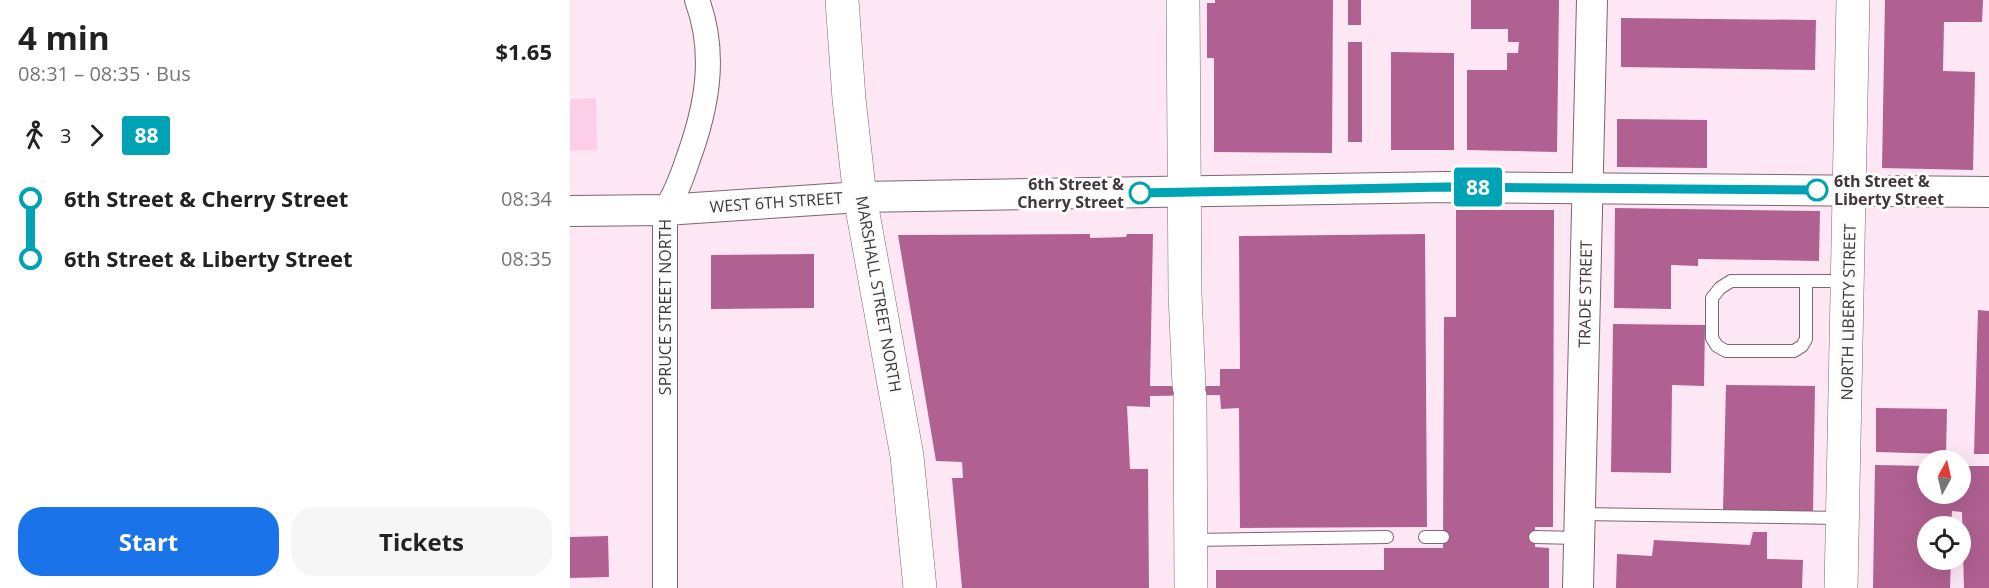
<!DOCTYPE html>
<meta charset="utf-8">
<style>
body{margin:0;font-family:"Open Sans",sans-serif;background:#f6f6f6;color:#222;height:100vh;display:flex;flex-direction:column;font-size:22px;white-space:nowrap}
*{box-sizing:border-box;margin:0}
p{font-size:20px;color:#767676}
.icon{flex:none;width:33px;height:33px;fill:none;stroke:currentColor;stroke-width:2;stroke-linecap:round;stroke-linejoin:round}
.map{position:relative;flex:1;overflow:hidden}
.drawer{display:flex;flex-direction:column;background:#fff;width:570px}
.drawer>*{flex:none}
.badge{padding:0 12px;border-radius:4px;font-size:21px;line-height:39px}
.needle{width:39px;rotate:8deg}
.fabs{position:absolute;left:1347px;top:450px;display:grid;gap:12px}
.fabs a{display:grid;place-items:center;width:54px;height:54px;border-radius:50%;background:#fff;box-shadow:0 6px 24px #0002;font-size:30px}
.map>.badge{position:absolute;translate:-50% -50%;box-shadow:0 0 0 3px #fff}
.legs{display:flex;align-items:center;gap:9px;height:66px;padding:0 18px;font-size:20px}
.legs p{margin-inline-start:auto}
.head{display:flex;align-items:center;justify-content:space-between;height:102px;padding:0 18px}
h1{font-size:33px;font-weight:700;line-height:45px}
.action{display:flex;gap:12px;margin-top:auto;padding:12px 18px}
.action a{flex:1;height:69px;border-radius:24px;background:#1a73e8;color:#fff;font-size:24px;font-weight:700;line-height:69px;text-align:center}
.action a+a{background:#f6f6f6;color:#222}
ul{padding:0 18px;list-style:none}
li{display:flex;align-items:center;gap:21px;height:60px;font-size:22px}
li i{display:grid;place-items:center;width:9px;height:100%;margin:0 8px;background:currentColor}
li i::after{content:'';width:15px;height:15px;margin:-8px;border:4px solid;border-radius:50%;background:#fff}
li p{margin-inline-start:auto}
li:first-child i{background:linear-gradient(#0000 50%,currentColor 0)}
li:last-child i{background:linear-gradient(currentColor 50%,#0000 0)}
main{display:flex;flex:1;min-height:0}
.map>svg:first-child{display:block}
.green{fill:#fccee8}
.building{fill:#b06192}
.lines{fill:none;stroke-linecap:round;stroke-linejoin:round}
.service-casing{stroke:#7a6772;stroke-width:14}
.minor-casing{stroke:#7a6772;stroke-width:26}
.tertiary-casing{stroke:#7a6772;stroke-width:32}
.primary-casing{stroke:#7a6772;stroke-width:34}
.service{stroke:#fff;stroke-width:12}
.minor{stroke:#fff;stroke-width:24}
.tertiary{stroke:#fff;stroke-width:30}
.primary{stroke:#fff;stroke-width:33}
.line-1-casing{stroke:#fff;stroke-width:14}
.line-1{stroke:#00a3b4;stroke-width:9}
.stop-1-dot{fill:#fff;stroke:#00a3b4;stroke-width:3}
.labels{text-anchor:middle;stroke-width:6;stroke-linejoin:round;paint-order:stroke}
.stop-label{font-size:16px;font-weight:bold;fill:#40373c;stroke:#fcfcfc;text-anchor:start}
.street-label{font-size:16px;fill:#40373c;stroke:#fcfcfc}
</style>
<main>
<section class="drawer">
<div class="head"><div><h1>4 min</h1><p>08:31 – 08:35 · Bus</p></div><b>$1.65</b></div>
<div class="legs"><svg class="icon" aria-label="walk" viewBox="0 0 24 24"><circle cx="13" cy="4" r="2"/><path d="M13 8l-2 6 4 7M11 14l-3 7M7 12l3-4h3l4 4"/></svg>3<svg class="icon" aria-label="forward" viewBox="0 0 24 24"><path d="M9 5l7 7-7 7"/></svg><b class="badge" style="background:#00a3b4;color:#fff">88</b></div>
<ul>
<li><i style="color:#00a3b4"></i><b>6th Street &amp; Cherry Street</b><p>08:34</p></li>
<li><i style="color:#00a3b4"></i><b>6th Street &amp; Liberty Street</b><p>08:35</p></li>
</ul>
<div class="action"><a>Start</a><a>Tickets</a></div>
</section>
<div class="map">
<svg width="1419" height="588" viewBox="0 0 1419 588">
<rect width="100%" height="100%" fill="#fee7f4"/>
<path class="green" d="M26,98L27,150L0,151V99Z"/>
<g class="building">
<path d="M645,0H763L762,153L644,152V58H637V3H645Z"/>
<rect x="778" y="0" width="13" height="25"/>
<path d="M901,0H989L987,152L897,150V70H937V53H948L949,42H938V29H901Z"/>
<path d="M1315,0H1413L1412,22H1374L1373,71L1405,72L1403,170L1312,168Z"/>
<path d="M1051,18L1246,20L1245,70L1051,67Z"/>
<rect x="778" y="42" width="14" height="100"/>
<path d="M821,52L884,53V150H821Z"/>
<path d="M1047,119L1137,120V168L1047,167Z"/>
<path d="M1045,208L1250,211L1249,261L1128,259V266L1101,265V309L1044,308Z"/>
<path d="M886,210H984L983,527H965V547L979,548V588H646V570H814V548H873L874,317H886Z"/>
<path d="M520,234V238L556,237L557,234H583L580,386H650V369H670L669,236L855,234L857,527L670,528L669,408L651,409L650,395L580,396V407L557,406L560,469H578L579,588H392L382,478H393L392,462L366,461L328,235Z"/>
<path d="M244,254V308L141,309V255Z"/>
<path d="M1408,310L1419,311V454H1404Z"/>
<path d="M1043,324L1135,325L1134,386L1102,385L1101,473L1041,472Z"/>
<path d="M1156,385L1245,386L1243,512L1153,510Z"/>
<path d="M1306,408L1377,409L1376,454L1306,452Z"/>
<path d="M1305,465L1358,466V494H1390V466H1419V588H1394L1392,512L1382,511L1381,526H1358V560H1381L1380,588H1303Z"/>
<path d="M1183,532H1197V559L1233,560L1232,588H1046L1047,554L1082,556L1084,540L1180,545Z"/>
<path d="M38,536L39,577L0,578V537Z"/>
</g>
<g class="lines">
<defs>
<g id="service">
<path d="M1236,281V339L1232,346L1224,351H1156L1147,346L1142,338V298L1150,288L1161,281H1277"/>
<path d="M1011,514L1272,518"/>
<path d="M855,537H873"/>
<path d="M965,537L1008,538"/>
<path d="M622,540L817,537"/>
</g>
<path id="minor" d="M95,588V210C106,194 112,177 118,159C137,107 147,54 127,0"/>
<g id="tertiary">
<path d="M0,211L95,210L290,197L875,187L1419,192"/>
<path d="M1008,588L1022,0"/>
</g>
<g id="primary">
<path d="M272,0L279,99L290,197L337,456L350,588"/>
<path d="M613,0L615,294L619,386"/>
<path d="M620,396L621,588"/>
<path d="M1271,588L1283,0"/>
</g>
</defs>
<use href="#service" class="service-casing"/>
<use href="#minor" class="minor-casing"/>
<use href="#tertiary" class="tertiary-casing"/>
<use href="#primary" class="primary-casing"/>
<use href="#service" class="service"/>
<use href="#minor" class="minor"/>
<use href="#tertiary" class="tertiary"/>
<use href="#primary" class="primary"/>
</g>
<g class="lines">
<defs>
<path id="line-1" d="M570,193L875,187L1247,190"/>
</defs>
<use href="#line-1" class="line-1-casing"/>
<use href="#line-1" class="line-1"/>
</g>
<g class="stop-1-dot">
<circle cx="1247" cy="190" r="10"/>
<circle cx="570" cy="193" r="10"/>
</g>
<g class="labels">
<g class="stop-label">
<text x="1264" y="187">6th Street &amp;<tspan x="1264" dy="18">Liberty Street</tspan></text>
<text x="554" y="190" text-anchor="end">6th Street &amp;<tspan x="554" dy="18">Cherry Street</tspan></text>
</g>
<g class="street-label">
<text transform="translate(206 202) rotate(-4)" y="6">WEST 6TH STREET</text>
<text transform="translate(309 294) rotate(80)" y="6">MARSHALL STREET NORTH</text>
<text transform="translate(1015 294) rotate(-89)" y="6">TRADE STREET</text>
<text transform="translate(95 307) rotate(-90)" y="6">SPRUCE STREET NORTH</text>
<text transform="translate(1278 312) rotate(-89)" y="6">NORTH LIBERTY STREET</text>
</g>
</g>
</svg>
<div class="fabs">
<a><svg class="needle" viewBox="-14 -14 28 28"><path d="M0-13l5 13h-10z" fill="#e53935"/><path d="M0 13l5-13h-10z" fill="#767676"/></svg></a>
<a><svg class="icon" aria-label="locate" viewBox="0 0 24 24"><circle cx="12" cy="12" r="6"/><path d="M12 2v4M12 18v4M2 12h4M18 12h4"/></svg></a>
</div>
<b class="badge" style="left:908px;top:187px;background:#00a3b4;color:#fff">88</b>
</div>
</main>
